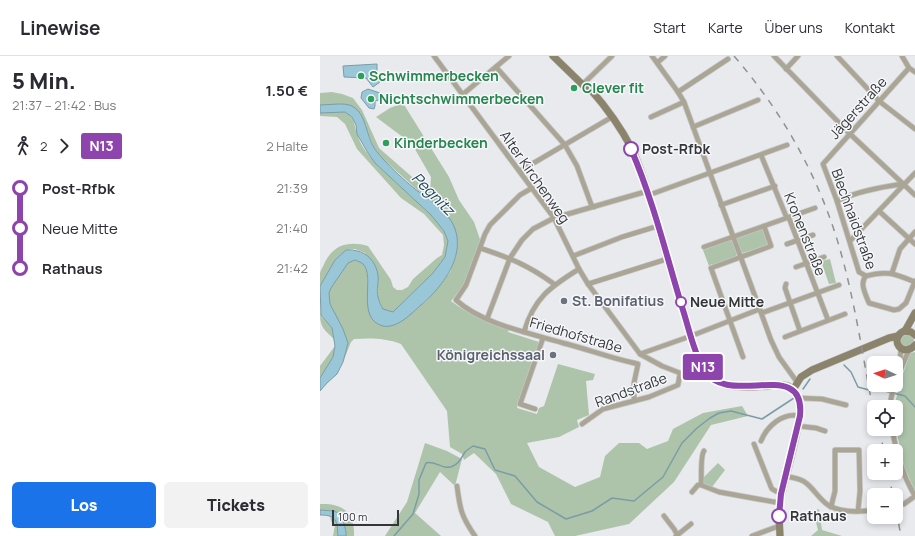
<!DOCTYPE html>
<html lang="de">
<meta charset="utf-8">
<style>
body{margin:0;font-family:Manrope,sans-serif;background:#f2f2f3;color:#2b2b33;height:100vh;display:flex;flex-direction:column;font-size:15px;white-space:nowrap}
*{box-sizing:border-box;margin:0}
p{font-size:13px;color:#7c7c81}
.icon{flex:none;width:22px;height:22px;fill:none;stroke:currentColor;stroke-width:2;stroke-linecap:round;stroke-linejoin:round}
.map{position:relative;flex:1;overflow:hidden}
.details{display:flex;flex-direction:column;background:#fff;width:320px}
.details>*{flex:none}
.badge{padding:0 8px;border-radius:3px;font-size:14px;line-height:26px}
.needle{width:26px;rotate:274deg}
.buttons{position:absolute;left:547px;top:300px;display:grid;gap:8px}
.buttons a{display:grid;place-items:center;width:36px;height:36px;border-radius:6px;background:#fff;box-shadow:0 2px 6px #0003;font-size:20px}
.scale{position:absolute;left:12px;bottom:10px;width:67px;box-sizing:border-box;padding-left:4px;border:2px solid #353637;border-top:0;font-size:11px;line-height:14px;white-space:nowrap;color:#353637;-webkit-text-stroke:3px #f5f7fb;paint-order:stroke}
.map>.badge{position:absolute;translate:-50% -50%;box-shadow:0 0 0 2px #fff}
.legs{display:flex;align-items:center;gap:6px;height:44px;padding:0 12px;font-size:13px}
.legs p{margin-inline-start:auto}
.overview{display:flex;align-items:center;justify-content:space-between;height:68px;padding:0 12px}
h1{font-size:22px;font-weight:800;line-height:30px}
.action{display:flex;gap:8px;margin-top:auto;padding:8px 12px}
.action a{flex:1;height:46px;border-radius:6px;background:#1a73e8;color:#fff;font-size:16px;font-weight:800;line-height:46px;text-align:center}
.action a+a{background:#f2f2f3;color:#2b2b33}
ul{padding:0 12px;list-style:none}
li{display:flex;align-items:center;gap:14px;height:40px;font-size:15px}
li i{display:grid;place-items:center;width:6px;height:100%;margin:0 5px;background:currentColor}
li i::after{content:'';width:10px;height:10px;margin:-5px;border:3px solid;border-radius:50%;background:#fff}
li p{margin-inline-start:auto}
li:first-child i{background:linear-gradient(#0000 50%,currentColor 0)}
li:last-child i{background:linear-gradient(currentColor 50%,#0000 0)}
header{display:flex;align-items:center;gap:24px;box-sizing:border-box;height:56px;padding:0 20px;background:#fff;border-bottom:1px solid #e1e1e2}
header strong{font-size:19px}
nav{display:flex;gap:22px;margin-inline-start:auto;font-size:14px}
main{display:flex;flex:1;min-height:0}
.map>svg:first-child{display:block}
.green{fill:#adc4ab}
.water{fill:#99c7d7;stroke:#7b9ca7}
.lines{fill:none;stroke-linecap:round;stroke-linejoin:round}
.stream{stroke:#7b9ca7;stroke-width:1.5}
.minor-tunnel{stroke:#c4c6c9;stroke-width:4.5;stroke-dasharray:4.5 2;stroke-linecap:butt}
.minor-casing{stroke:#c4c6c9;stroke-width:6}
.secondary-casing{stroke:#c4c6c9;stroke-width:8}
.minor{stroke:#aaa594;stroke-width:4.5}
.secondary{stroke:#8b836b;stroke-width:7}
.rail{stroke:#909193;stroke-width:1.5;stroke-dasharray:7 7;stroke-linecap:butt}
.line-1-casing{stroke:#fff;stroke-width:9}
.line-1{stroke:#8e44ad;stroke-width:6}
.leisure-dot{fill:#2e9e5b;stroke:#f5f7fb;stroke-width:1.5}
.stop-1-dot{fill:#fff;stroke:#8e44ad;stroke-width:2}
.worship-dot{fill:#6b7280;stroke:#f5f7fb;stroke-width:1.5}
.labels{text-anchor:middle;stroke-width:3;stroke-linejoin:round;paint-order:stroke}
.leisure-label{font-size:14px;font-weight:bold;fill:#27864d;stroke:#f5f7fb;text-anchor:start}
.street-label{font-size:14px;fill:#353637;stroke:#f5f7fb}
.stop-label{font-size:14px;font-weight:bold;fill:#353637;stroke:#f5f7fb;text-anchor:start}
.worship-label{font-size:14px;font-weight:bold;fill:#5b616d;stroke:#f5f7fb;text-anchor:start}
.water-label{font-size:15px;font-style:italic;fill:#153e4b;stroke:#f5f7fb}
</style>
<header>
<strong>Linewise</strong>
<nav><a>Start</a><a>Karte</a><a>Über uns</a><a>Kontakt</a></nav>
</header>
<main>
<section class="details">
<div class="overview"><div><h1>5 Min.</h1><p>21:37 – 21:42 · Bus</p></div><b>1.50 €</b></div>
<div class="legs"><svg class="icon" aria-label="walk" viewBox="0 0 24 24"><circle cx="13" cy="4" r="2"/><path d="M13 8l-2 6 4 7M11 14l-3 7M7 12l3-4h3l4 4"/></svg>2<svg class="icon" aria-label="forward" viewBox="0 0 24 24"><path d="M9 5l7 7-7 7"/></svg><b class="badge" style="background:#8e44ad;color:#fff">N13</b><p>2 Halte</p></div>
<ul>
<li><i style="color:#8e44ad"></i><b>Post-Rfbk</b><p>21:39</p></li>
<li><i style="color:#8e44ad"></i><span>Neue Mitte</span><p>21:40</p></li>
<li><i style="color:#8e44ad"></i><b>Rathaus</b><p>21:42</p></li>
</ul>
<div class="action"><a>Los</a><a>Tickets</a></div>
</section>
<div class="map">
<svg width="595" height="480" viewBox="0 0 595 480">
<rect width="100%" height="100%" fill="#e8eaed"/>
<g class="green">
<path d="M12,36L22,38L33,42L42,54L59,92L99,127L110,135L111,121L92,88L56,61L70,52L83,47L129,121L139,144L154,166L161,186L145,228L131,245C149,259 168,265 189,273L188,276L219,286L197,352L217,358L219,352L224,350L238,308L275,318L273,324L266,325L269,359L257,364L259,371L239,381L207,387L219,411L255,431L280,421L285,400L299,387H319L327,393L348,385L353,373L383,357L422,350L428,360L391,369L354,426L309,468L255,480H235L228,466L191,448L176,418L154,397L144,404L142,398L130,391L127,355L81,288C66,282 50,282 34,283L31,286L23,306L28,287L10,248L9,237L11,232L28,207L35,204L44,208L47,215L50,257L54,265L62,270L81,265L106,245L130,216L136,199L126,157L115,147L95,132L63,103L53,90L40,57L0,49V37Z"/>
<path d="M25,56C36,63 33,66 37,77C39,88 49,99 55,107L111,159L124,175L128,185L125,201L113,217L73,256L63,254L58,241V219L45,197L35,193L26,194L15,204L0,230C0,226 0,221 0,217C1,213 4,209 5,206C14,188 30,185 48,190L71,224L73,231L77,234H82L88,231L93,223L117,202L122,199L124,189L123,179L104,158L81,142L37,93L25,68L17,61L0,60V57Z"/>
<path d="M443,173L448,189L416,199L417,202L393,211L392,208L389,210L383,194Z"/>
<path d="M510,203L516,227L509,228L501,205Z"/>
<path d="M0,255L1,260L12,272L14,283C2,272 0,270 0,255Z"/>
<circle cx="587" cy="284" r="7"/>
<path d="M15,290L13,301L0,322V310Z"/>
<path d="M595,296V435L584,410L576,373V351H574L580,327L590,297Z"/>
<path d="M105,387L127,395L142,403L135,430L120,416L95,457L121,480H65L87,446Z"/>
<path d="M398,407L405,414L392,431L384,428V421Z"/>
<path d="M0,448C22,447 35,456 34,480H26V476L22,459L14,455L0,454Z"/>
<path d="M499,453L502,474L522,480H491L498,474L493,455Z"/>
<path d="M10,460L17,466L18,480H13L15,469L11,465Z"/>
</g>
<g class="water">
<path d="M57,8V19L60,26L53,31L46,22L24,21L23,10Z"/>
<path d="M48,33L60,37L62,39V43L55,45V50L54,53L49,52L41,42L42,36Z"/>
<path d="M18,48C24,48 30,48 35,52C45,58 47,80 53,90C55,94 59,98 62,102C72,113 84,124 95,133C106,141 117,148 126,158C153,189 127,227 101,249C92,257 77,273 63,270C35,263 56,220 43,208C41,206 37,205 35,204L28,207L11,232L9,237L10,248L23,273L28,287L23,306L17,318L7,327L0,335V322L13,301L15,290L12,272L1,259L0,230L15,204L26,194C43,193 55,202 58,219C59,226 56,234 58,241C59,245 61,250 63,253L73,256L113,217L125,201L128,185L124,175L111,159L55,107L48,97L37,78L36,69L32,61L25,56L0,57V49Z"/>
<path d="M0,454L14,455L22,459L26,476V480H18C17,465 17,459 0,459Z"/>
</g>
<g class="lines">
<g class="stream">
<path d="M524,309L531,316L538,331L549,334"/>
<path d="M483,333L490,323"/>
<path d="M565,335L585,340L595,351"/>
<path d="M74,480L93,458L99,438V424L106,407C115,404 124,415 133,410C140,407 141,402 145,396C147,394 150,392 153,390L165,393L175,414L195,420L217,446L246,463L272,455L292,442L314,445L343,421L362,387L377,372L390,362L399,357L411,355L442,363L474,342"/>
</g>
<path class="minor-tunnel" d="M576,450L584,448"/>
<defs>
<g id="minor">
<path d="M114,0L234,162L259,213L268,228L320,298L342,310L360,317L383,322L390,321"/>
<path d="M332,0L358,36L364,46L451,284L459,301L477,326"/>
<path d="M454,0L529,77L595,139"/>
<path d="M517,0L559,45L595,73"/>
<path d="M582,0L589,12L595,16"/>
<path d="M338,6L345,0"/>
<path d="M176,11L245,89L257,110L271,148L274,151"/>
<path d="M589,12L503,108L517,145L539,216L546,220C539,227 546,239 549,247L574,254L579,253L586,247L595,225"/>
<path d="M466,13L478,0"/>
<path d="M263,28L292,0"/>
<path d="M358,36L408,3"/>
<path d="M142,39L189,0"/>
<path d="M331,61L364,46"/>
<path d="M373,71L438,44"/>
<path d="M441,99L466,160L469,162L508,264"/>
<path d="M200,115L292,61"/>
<path d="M212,132L200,139L170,169L165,178L146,229L136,244C162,268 209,277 243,287C267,293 290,302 314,307"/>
<path d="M329,139L467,89"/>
<path d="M517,145C538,135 560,131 583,128"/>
<path d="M401,149L455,130"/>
<path d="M559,155L595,188"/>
<path d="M444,170L495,152"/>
<path d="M530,185L595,117"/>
<path d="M467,188L493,179"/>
<path d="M384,191L444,170L451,190L391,212L423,301"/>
<path d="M160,192C190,202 208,209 234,228"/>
<path d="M253,200L302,181L338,170"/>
<path d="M476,211L504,201"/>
<path d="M572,217L580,193L595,176"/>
<path d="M546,220C567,214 575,218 595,226"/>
<path d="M268,228L347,203"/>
<path d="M466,228L465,232L480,275"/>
<path d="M442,257L519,229"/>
<path d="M167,263L190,202L202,184L213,173L234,162L328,135"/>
<path d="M204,276C214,242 230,231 259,213"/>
<path d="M465,281L525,258"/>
<path d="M320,298L371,280L440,253"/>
<path d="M579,313L581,293"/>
<path d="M576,324L589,294"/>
<path d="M479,342L502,343L526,349"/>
<path d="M314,345V327L318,308L314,307"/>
<path d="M571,351V343L574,329"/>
<path d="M215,353L200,348L223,282"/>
<path d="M262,368L283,353L329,341L358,329L360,317"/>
<path d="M478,370L496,372L505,375"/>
<path d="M572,373C577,398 582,418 595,440"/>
<path d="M441,385C447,370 463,356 480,360"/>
<path d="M434,388L451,431L452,433L461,438"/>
<path d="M466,420C472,422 481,422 486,427C494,433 499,443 508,449C521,457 540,456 554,454"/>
<path d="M381,429C382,420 380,400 384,395"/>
<path d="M137,430C140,453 141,460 155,480"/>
<path d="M372,436L378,429H381L399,436L460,447"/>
<path d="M584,448L595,440"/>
<path d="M511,451L515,435V394H539L540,435L538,455"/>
<path d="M344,460L354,473L358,480"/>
<path d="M356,480L371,468"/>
<path d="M432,480L459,470"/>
</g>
<g id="secondary">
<path d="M233,0L267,33L271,34C286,51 301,72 312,93C324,119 331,146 339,174C346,199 354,224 362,249C369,271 373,295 385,315C398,335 429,331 450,330C455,329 462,328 468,330C473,332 477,338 479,344C485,360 463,426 460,447L459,460L460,480"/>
<path d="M585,275L595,257"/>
<path d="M595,279L591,276L584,275C568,283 583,303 595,289"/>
<path d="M473,334L481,321L492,314L569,282L578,280"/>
</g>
</defs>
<use href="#minor" class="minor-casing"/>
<use href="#secondary" class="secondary-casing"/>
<use href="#minor" class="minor"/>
<use href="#secondary" class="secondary"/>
<g class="rail">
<path d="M414,0C459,52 494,112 515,177C534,236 542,298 554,358"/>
<path d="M559,373L564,395"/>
<path d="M568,417L573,439"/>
<path d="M576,454L581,480"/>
</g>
</g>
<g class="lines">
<defs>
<path id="line-1" d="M311,93C333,144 346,198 362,251C369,272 373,295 384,314C408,353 486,300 480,360L461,438L459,460"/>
</defs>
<use href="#line-1" class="line-1-casing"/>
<use href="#line-1" class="line-1"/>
</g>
<g class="leisure-dot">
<circle cx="41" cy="20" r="4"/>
<circle cx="254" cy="32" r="4"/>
<circle cx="51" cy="43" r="4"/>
<circle cx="66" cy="87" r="4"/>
</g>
<g class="stop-1-dot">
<circle cx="311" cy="93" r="7"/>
<circle cx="361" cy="246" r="5"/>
<circle cx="459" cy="460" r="7"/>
</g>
<g class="worship-dot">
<circle cx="244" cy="245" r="4"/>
<circle cx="233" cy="299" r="4"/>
</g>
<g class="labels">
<g class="leisure-label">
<text x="49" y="25">Schwimmerbecken</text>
<text x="262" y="37">Clever fit</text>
<text x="59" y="48">Nichtschwimmerbecken</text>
<text x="74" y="92">Kinderbecken</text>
</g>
<g class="street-label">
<text transform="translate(538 52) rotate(-48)" y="5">Jägerstraße</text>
<text transform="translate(215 121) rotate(55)" y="5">Alter Kirchenweg</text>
<text transform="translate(534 163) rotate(70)" y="5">Blechhaidstraße</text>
<text transform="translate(485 178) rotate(68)" y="5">Kronenstraße</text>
<text transform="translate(256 279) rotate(16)" y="5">Friedhofstraße</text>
<text transform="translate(311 334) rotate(-20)" y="5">Randstraße</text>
</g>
<g class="stop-label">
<text x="322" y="98">Post-Rfbk</text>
<text x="370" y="251">Neue Mitte</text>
<text x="470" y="465">Rathaus</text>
</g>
<g class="worship-label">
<text x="252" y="250">St. Bonifatius</text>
<text x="225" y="304" text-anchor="end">Königreichssaal</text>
</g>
<g class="water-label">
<text transform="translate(113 138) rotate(45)" y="5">Pegnitz</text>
</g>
</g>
</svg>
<div class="buttons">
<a><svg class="needle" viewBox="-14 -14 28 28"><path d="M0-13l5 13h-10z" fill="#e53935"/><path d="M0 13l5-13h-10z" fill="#7c7c81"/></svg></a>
<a><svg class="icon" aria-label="locate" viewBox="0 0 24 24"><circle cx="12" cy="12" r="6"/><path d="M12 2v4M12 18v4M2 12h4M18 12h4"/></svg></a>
<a>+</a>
<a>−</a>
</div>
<div class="scale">100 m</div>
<b class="badge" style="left:383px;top:311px;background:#8e44ad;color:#fff">N13</b>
</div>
</main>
